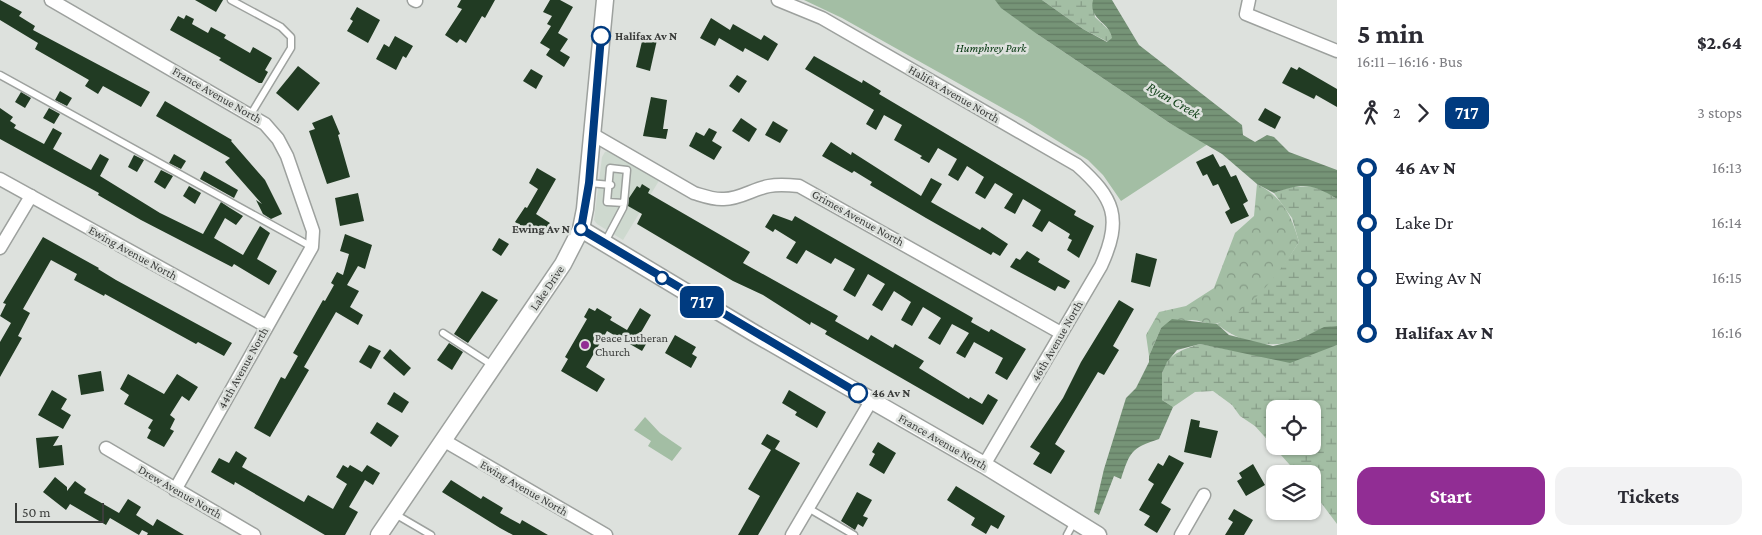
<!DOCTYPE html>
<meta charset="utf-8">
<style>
body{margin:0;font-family:"Crimson Pro",serif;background:#f2f2f3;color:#2b2b33;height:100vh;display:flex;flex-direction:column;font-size:19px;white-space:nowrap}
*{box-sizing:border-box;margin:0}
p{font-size:16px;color:#7c7c81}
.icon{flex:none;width:28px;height:28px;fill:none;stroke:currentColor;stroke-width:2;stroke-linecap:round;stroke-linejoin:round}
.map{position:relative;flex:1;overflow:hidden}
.drawer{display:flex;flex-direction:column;background:#fff;width:425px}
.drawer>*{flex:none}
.badge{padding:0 10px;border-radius:8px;font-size:18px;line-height:32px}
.fabs{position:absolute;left:1266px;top:400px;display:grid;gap:10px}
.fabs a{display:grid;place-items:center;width:55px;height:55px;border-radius:10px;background:#fff;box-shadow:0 1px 4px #0004;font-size:25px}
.scale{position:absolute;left:15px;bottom:12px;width:89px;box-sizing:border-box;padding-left:5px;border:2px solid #3b3d3b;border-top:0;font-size:14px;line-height:18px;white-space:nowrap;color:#3b3d3b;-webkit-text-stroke:4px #dde1dd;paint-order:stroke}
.map>.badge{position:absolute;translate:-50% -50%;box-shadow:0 0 0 2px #fff}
.legs{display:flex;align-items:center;gap:8px;height:55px;padding:0 20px;font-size:16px}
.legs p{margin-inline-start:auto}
.headline{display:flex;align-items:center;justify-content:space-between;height:85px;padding:0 20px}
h1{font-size:28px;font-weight:700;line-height:38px}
.primary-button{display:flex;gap:10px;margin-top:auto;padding:10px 20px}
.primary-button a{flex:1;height:58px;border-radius:15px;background:#912d94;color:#fff;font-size:20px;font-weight:700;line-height:58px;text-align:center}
.primary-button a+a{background:#f2f2f3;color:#2b2b33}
ul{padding:0 20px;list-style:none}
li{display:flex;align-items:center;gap:18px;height:55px;font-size:19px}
li i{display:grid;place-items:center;width:8px;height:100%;margin:0 6px;background:currentColor}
li i::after{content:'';width:12px;height:12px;margin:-6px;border:4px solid;border-radius:50%;background:#fff}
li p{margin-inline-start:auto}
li:first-child i{background:linear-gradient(#0000 50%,currentColor 0)}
li:last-child i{background:linear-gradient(currentColor 50%,#0000 0)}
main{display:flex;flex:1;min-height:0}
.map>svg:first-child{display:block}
.built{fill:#ced9cf}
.forest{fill:url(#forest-crowns)}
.wetland{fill:url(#wetland-marsh);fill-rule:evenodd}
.park{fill:#a3bea4}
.water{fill:url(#water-rules)}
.building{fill:#213b23}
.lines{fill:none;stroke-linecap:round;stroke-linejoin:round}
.service-casing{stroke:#9da19e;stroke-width:9}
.minor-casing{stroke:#9da19e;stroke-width:15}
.tertiary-casing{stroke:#9da19e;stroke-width:19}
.service{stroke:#fff;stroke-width:6}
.minor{stroke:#fff;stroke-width:12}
.tertiary{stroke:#fff;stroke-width:16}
.line-1-casing{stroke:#fff;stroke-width:11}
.line-1{stroke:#003b80;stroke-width:8}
.stop-1-dot{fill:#fff;stroke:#003b80;stroke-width:2.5}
.poi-dot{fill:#912d94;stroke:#dde1dd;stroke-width:2}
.labels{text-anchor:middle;stroke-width:5;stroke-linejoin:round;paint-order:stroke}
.stop-label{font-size:12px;font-weight:bold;fill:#3b3d3b;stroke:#dde1dd;text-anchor:start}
.park-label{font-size:12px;font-style:italic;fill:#01340c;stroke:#dde1dd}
.street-label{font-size:12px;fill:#3b3d3b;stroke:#dde1dd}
.poi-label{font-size:12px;fill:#3b3d3b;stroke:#dde1dd;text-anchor:start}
.water-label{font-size:14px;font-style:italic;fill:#15441c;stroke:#dde1dd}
</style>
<main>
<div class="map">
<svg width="1337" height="535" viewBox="0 0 1337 535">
<defs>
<pattern id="forest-crowns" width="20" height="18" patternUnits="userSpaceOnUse" patternTransform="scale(1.25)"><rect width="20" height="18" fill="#a3bea4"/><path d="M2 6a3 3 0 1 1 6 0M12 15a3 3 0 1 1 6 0" fill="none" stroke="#869c87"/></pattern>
<pattern id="wetland-marsh" width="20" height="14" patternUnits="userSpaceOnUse" patternTransform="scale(1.25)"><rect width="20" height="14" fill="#a3bea4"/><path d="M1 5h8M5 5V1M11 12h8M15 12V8" fill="none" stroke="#869c87"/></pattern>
<pattern id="water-rules" width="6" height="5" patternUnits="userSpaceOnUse" patternTransform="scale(1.25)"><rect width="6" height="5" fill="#769477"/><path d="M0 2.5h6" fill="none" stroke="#627a63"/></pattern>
</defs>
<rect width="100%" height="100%" fill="#dde1dd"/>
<path class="built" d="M612,150L660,179L623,240L597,224L594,220L602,157L605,152Z"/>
<path class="forest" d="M1257,184C1283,198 1291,214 1299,242C1281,271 1253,314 1218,323C1210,326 1200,320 1192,320C1182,321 1171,326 1161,328L1149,356L1146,335L1159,312L1186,306L1214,288L1235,233L1254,216Z"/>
<g class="wetland">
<path d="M1042,0H1093L1095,17L1112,33L1113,38L1108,42L1083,29Z"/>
<path d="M1317,186L1337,199V326C1321,327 1312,335 1297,340C1270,350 1238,342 1217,324C1254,307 1277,276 1299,242L1292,218L1274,193L1290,187Z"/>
<path d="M1200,344L1231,350L1326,348L1337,345V524L1313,492L1312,474H1298L1255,426L1240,416L1232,405L1213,391L1195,392L1173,407L1162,400C1158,364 1166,354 1200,344ZM1275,409H1312V446H1275Z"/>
</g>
<g class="park">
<path d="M804,0H1024L1037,34L1171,124L1208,144L1121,201L1103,175L1088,160L1024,120L842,18Z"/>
<path d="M645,417L660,433L682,448L672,461L648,446L651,441L634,430Z"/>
</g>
<g class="water">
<path d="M995,0H1042L1083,29L1107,42L1112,38C1110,22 1088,20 1093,0H1112L1139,45L1242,125L1243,135L1255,142L1267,135L1274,137L1289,152L1337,170V199C1311,183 1303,183 1274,193L1257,184L1222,154L1171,124L1037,34L1001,8Z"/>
<path d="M1172,319L1217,324L1229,335L1273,346L1298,340L1324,327L1337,326V345L1290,363L1200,344L1177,350L1167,362L1162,373V400L1173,407L1159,439C1131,448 1130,452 1121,479L1114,476L1099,515L1094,512L1104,469L1126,398L1136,388L1149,362V356L1161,328Z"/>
</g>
<g class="building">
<path d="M0,0L22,12L19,16L35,26L33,30L150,92L141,107L103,86L98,94L85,86L89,80L35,49L38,43L0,20Z"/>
<path d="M195,0H223L216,12Z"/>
<path d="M461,0H495L485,18L482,16L466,43L460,39L457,43L445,35L462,9L457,7Z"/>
<path d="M550,0H560L573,7L558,33L568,39L560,51L570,57L564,67L546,55L550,49L540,43L551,26L547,24L552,16L543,12Z"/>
<path d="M357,7L380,20L368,43L347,31L353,21L350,19Z"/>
<path d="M186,15L194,19L192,24L208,33L211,27L226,35L224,38L250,53L253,47L272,58L265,70L268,72L262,83H259L219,60L221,58L170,30L178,16L184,19Z"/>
<path d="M711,18L730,30L733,24L761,40L764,35L778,44L768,61L745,48L743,52L719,38L715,46L700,38Z"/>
<path d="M395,36L413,46L406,58L403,56L396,70L376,59L384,44L389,47Z"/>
<path d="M643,37L657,40L650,71L636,67Z"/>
<path d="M814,56L862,83L863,80L881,91L879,94L1076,211L1074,215L1094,226L1079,258L1067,250L1072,240L1068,238L1070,234L1049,221L1042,232L1032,226L1041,210L1023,199L1015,214L1004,208L1013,194L995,183L985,199L975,193L984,177L967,166L958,181L948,175L957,159L938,148L929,163L920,158L922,156L894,140L902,125L884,115L876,130L866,124L874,110L805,69Z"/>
<path d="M298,66L320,83L298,111L276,93Z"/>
<path d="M1291,67L1297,70L1299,67L1337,89V107L1316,95L1314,99L1282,83Z"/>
<path d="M531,69L543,76L536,89L523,81Z"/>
<path d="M737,75L747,81L739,93L729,86Z"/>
<path d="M60,91L72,98L67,106L55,100Z"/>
<path d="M21,92L31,98L25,108L15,102Z"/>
<path d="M651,97L667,100L663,129H668L666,139L643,136Z"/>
<path d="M165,101L232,140L231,141L265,180L282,214L271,219L263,214L256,200L262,204L225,162L230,158L156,116Z"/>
<path d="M0,108L13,117L10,121L16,125L14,128L44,144L53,128L62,133L53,149L91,170L100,154L109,159L100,176L160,213L203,234L221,202L230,208L243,216L236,225L225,218L214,238L243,255L260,226L270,233L257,259L277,271L269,285L234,264L232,267L141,220L98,195L99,193L0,139Z"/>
<path d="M49,108L60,114L54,124L43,118Z"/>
<path d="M1265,108L1281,117L1275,129L1258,120Z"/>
<path d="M332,115L340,134L338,135L350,177L327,184L309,131L315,129L312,123Z"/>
<path d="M741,118L757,129L749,142L732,131Z"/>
<path d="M773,121L788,130L780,143L765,135Z"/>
<path d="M709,128L717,132L712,141L722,147L714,160L689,146L696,132L704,136Z"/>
<path d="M831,142L851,155L852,152L921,196L931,178L942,184L931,202L980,230L982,227L1008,244L1000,256L993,252L991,255L926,218L870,185L872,182L854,171L852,173L822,156Z"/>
<path d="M174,154L186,161L181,169L169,163Z"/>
<path d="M1213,154L1220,167L1225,165L1231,177L1236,175L1248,201L1243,204L1249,216L1231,224L1225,212L1230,209L1218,184L1213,186L1207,174L1203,176L1196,162Z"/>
<path d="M134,155L144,160L137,172L128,167Z"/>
<path d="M537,168L556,179L536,214L550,223L540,237L515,222L525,207L527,208L538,189L529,183Z"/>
<path d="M161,170L173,176L165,189L154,182Z"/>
<path d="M204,171L238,190L234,198L200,179Z"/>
<path d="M642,184L650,189L648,193L750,252L743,263L838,316L835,321L868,340L871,335L893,348L895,344L924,361L919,368L969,399L970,397L982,404L988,394L998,400L983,425L825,334L827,331L811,322L810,325L763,295L733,281L637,224L642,214L628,206L629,198L637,186L640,188Z"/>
<path d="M189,186L201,193L195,204L183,196Z"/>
<path d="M358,193L364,221L340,226L335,198Z"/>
<path d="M773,214L792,221L795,216L973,318L971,322L989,332L991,329L1026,349L1007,380L995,373L1003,358L974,342L965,358L956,353L969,333L952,324L940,345L928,338L941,318L923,307L912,326L901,320L911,302L894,291L882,311L872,305L885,284L868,274L855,297L843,290L855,269L835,258L831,264L806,250L797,264L786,258L796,242L775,229L773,232L765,227Z"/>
<path d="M345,234L372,245L365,269L358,266L347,285L359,291L350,307L363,315L358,325L336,312L304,367L309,370L270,437L254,428L281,377L285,379L298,356L293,353L323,300L325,301L334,285L331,283L337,272L343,275L349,254L340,251Z"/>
<path d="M43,237L99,268L98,269L116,280L232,343L224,356L198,342L196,344L105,294L104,296L74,280L77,274L51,260L23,309L30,313L18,336L22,338L0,377V342L11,323L0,316L6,304L3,303Z"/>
<path d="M499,238L509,244L501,256L492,250Z"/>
<path d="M1027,251L1040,259L1038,262L1070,281L1065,289L1058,286L1055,291L1010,267L1016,258L1020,260Z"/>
<path d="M1136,253L1157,259L1150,287L1131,282Z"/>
<path d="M482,291L498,300L468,343L454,334Z"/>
<path d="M1119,300L1134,309L1113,346L1119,350L1104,375L1098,372L1055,444L1065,451L1051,474L1033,464L1040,453L1030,447L1063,398L1081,362Z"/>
<path d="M589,308L595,311L597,308L612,317L610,320L627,330L640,308L651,315L640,334L649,339L642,351L607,331L586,367L605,379L597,392L561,371L568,359L565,357L587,319L584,317Z"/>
<path d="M675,335L696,347L692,354L697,357L691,368L665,353Z"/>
<path d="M449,343L463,352L452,370L437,360Z"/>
<path d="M369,345L381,351L371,369L359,362Z"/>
<path d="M390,349L411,368L404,376L383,358Z"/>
<path d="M101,371L104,391L81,395L78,375Z"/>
<path d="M128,374L164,394L177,374L198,387L189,401L182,396L170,415L175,419L170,429L174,431L164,447L147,438L151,430L148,428L153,420L124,404L129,395L120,389Z"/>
<path d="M52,390L67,399L61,409L71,415L63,429L38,415Z"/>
<path d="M789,390L826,412L817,428L795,415L797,412L782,403Z"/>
<path d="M394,392L409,402L402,413L387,404Z"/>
<path d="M1191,419L1200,421L1199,427L1218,431L1211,458L1184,452Z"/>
<path d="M377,422L399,436L391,447L370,433Z"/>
<path d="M767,434L780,441L775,449L800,463L758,535H738L760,496L748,489L771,450L761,444Z"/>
<path d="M59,436L53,446L62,445L64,465L39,468L36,438Z"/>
<path d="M878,442L896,453L884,474L869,465L875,454L872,452Z"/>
<path d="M236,451L247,458L242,467L304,502L308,495L333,509L347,484L336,477L343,465L348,468L350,465L362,472L367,465L380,473L373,485L365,480L349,507L358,512L345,535H325L235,482L234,485L211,472L219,458L229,463Z"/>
<path d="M1169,455L1184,463L1161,503L1171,509L1157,533L1144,525L1150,516L1139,510L1154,484L1148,480L1158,463L1163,466Z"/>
<path d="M1253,464L1265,485L1246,496L1237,481L1242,478L1239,473Z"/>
<path d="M55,477L67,487V491L75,481L86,489L84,493L119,513L128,499L141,507L136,515L153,526L157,519L184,535H147L148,533L142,530L139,535L110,518L106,525L70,504L66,510L43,492Z"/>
<path d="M451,480L481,499L483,496L503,508L500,513L520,524L522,520L548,535H513L500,528L442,492Z"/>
<path d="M956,486L1005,516L998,529L991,525L986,534L971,525L975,518L947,500Z"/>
<path d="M857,492L872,500L863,516L868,518L863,527L858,524L855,530L841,521Z"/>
<path d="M1234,509L1253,520L1244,535H1225L1233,522L1228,519Z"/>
</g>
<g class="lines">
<defs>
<g id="service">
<path d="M231,0L281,27L291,37V48L251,114"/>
<path d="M0,75L312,247"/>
<path d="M589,183L611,185"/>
<path d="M605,242L623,208L624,203L627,170L610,168L607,202L624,203"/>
<path d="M443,333L492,365"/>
<path d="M808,508L854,535"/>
<path d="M395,514L431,535"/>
<path d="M1067,535L1074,522"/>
</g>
<g id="minor">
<path d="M51,0L265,124L278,139L287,156L313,231L312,247L175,490"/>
<path d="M414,0L416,1"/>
<path d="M778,0L822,18L1077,165C1114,198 1123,218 1101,266L984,465"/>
<path d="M1249,0L1246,14L1337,51"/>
<path d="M592,134L694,193C704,196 714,200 724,199C740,199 753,189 769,186C779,184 789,185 799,186L1061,333"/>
<path d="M0,179L266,326"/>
<path d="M0,248L31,196"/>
<path d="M443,440L606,535"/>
<path d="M106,448L254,535"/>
<path d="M792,535L871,401"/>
<path d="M1181,535L1204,495"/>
</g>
<g id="tertiary">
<path d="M581,229L754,333L984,465L1098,535"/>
<path d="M379,535L563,264L581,229L585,209L605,0"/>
</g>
</defs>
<use href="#service" class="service-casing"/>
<use href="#minor" class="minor-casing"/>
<use href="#tertiary" class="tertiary-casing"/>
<use href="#service" class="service"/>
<use href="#minor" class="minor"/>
<use href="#tertiary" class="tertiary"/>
</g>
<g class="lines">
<defs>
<path id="line-1" d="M601,36L589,183L581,229L858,393"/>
</defs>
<use href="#line-1" class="line-1-casing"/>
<use href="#line-1" class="line-1"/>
</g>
<g class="stop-1-dot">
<circle cx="601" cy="36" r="9"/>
<circle cx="581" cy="229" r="6"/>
<circle cx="662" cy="278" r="6"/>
<circle cx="858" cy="393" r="9"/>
</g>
<circle class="poi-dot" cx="585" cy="345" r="5"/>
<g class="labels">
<g class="stop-label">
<text x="615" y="40">Halifax Av N</text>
<text x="570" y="233" text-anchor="end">Ewing Av N</text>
<text x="872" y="397">46 Av N</text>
</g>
<g class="park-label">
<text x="991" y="52">Humphrey Park</text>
</g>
<g class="street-label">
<text transform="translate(954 94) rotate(30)" y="4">Halifax Avenue North</text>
<text transform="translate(217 95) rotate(30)" y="4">France Avenue North</text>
<text transform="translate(858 218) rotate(29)" y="4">Grimes Avenue North</text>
<text transform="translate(133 253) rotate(29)" y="4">Ewing Avenue North</text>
<text transform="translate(547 288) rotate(-56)" y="4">Lake Drive</text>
<text transform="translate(1057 341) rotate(-60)" y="4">46th Avenue North</text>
<text transform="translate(243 368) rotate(-61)" y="4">44th Avenue North</text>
<text transform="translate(943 442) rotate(30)" y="4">France Avenue North</text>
<text transform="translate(524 488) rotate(30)" y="4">Ewing Avenue North</text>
<text transform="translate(180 492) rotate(30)" y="4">Drew Avenue North</text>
</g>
<g class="poi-label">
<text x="595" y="342">Peace Lutheran<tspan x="595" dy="14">Church</tspan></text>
</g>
<g class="water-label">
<text transform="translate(1174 100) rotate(30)" y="5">Ryan Creek</text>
</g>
</g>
</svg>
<div class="fabs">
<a><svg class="icon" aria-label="locate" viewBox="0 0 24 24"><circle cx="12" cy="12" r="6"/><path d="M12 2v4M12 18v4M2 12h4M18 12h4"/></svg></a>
<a><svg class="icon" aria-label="layers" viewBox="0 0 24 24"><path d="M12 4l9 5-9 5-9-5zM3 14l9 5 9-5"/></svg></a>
</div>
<div class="scale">50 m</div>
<b class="badge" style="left:702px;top:302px;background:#003b80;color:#fff">717</b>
</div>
<section class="drawer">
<div class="headline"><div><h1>5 min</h1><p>16:11 – 16:16 · Bus</p></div><b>$2.64</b></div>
<div class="legs"><svg class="icon" aria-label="walk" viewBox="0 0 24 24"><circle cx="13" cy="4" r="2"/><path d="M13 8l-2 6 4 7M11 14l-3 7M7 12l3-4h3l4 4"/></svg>2<svg class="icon" aria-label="forward" viewBox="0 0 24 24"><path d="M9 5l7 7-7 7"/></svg><b class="badge" style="background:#003b80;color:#fff">717</b><p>3 stops</p></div>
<ul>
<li><i style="color:#003b80"></i><b>46 Av N</b><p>16:13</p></li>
<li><i style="color:#003b80"></i><span>Lake Dr</span><p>16:14</p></li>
<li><i style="color:#003b80"></i><span>Ewing Av N</span><p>16:15</p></li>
<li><i style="color:#003b80"></i><b>Halifax Av N</b><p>16:16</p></li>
</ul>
<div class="primary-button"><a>Start</a><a>Tickets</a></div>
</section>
</main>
